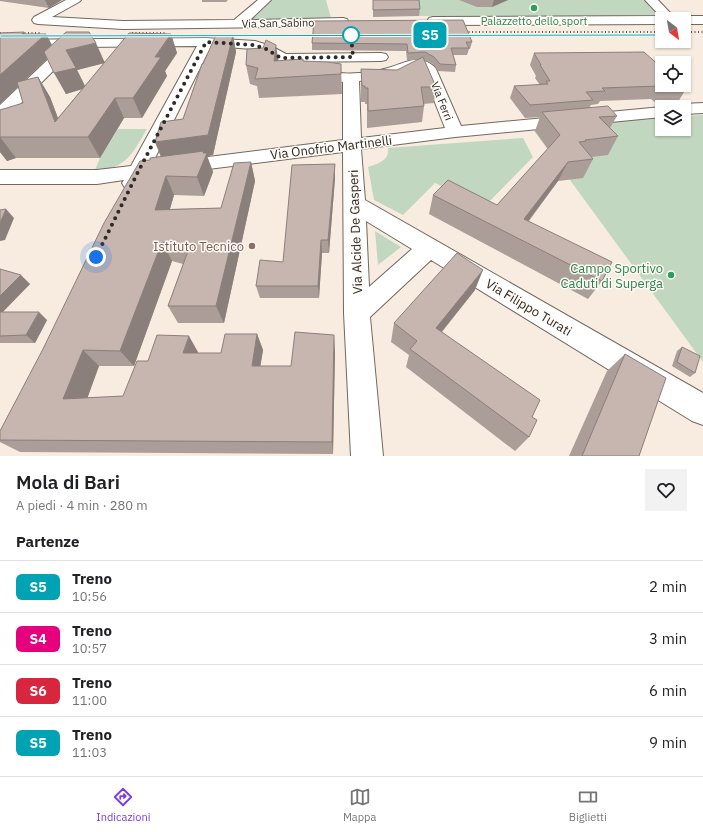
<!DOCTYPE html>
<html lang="it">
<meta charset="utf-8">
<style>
body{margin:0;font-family:"IBM Plex Sans",sans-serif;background:#f2f2f2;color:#202124;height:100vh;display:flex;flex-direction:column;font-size:15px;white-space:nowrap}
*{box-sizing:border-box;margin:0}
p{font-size:13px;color:#757577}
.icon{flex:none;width:22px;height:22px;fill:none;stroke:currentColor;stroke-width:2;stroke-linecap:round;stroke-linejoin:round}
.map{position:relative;height:456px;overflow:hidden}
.panel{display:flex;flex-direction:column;background:#fff;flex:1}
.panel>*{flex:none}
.badge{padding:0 8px;border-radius:6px;font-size:14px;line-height:26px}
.needle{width:26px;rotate:149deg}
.tools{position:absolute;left:655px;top:12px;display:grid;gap:8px}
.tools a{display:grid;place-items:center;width:36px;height:36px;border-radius:0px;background:#fff;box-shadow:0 1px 3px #0004;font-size:20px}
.you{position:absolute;width:20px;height:20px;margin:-10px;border:3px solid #fff;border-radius:50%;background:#1a73e8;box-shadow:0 0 0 6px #1a73e833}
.map>.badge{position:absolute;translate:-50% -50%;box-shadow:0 0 0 2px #fff}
h2{padding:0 16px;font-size:15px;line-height:36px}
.round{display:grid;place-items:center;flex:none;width:42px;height:42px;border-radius:0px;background:#f2f2f2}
.overview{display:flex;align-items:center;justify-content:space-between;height:68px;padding:0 16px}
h1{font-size:19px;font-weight:600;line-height:30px}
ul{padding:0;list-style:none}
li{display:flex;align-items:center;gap:12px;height:52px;padding:0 16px;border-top:1px solid #e0e0e0}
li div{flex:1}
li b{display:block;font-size:15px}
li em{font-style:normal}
li .badge{min-width:44px;font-weight:700;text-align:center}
.dock{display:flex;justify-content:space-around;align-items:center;height:56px;border-top:1px solid #e0e0e0;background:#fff;font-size:11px;color:#757577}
.dock a{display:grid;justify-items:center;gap:2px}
.dock .selected{color:#7c3aed}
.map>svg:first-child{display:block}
.green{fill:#c2d7bf}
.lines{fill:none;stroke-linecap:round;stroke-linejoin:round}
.minor-casing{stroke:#72685d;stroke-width:2}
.minor{fill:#fff;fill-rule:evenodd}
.rail{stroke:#5e5852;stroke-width:2;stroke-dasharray:1 2.5;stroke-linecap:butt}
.wall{fill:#ab9d97;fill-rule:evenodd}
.shaded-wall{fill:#8b7f7b}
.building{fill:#c7b6b0;stroke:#8b7f7b}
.line{fill:#00a3b4;stroke:#fff}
.walk{stroke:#2e2a25;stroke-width:4;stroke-dasharray:0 7.2}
.leisure-dot{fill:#2e9e5b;stroke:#fffaf5;stroke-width:1.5}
.stop-dot{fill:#fff;stroke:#00a3b4;stroke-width:2}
.education-dot{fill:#8d6e63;stroke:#fffaf5;stroke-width:1.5}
.labels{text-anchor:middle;stroke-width:3;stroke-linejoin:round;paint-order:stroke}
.far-leisure-label{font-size:11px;fill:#27864d;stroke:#fffaf5}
.far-street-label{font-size:11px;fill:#2e2a25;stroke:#fffaf5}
.street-label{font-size:13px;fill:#2e2a25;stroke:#fffaf5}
.education-label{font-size:13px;fill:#785e54;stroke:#fffaf5;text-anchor:end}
.leisure-label{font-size:13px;fill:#27864d;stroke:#fffaf5;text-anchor:end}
</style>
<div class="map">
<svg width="703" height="456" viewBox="0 0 703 456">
<rect width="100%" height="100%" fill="#f7ecdf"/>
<g class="green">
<path d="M272,0H326L331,18L248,21Z"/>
<path d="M414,0H645L652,7L658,16H416Z"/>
<path d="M703,115V362L532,128L662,118V129H684V116Z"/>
<path d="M118,129H147C131,156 127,167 94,172L100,158Z"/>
<path d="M523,138L533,157L484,207L435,183L403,215L374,200L368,167C378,164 390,160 388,148Z"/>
<path d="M375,231L401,247L378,265Z"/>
</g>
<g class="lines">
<defs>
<g id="minor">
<path d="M66,0H81L79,2L52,17L123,21L234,20L258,0H271L250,20L343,18L347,19L349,22L347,25L343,26L123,29L38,24L34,23L32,20L34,17Z"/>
<path d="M645,0H658L676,19H662V24L433,25L429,24L427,21L429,18L433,17L660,16Z"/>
<path d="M684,16H703V24H684V19H679Z"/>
<path d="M206,38L255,41L271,46L286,54L381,53L386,54L388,57L386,60L381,61L300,62C325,76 361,76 388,68C396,66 405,61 414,60C422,59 432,63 436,69L461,126L662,107V117L455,137L361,149L365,200L703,393V425L692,421L431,260L370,317L383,456H351L344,313L343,152L145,177L139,188L132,190L125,188L122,183L124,180L97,184H0V170H97L131,166L197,46L77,47L6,118L0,119V105L61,47L0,48V40ZM211,46L253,49L297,72L325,79L343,82V140L152,164ZM416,68L423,72L445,128L361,138L359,81L389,77ZM366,221L412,249L369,287Z"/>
<path d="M703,103V113L684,114V107H677L684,104Z"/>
</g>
</defs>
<use href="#minor" class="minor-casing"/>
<use href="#minor" class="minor"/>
<g class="rail">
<path d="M458,32H662"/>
<path d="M684,32H703"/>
<path d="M0,33H42"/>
<path d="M132,33H166"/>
<path d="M36,36H138"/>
<path d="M160,36L324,35"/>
</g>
</g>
<g class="wall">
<path d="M0,0H62L49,8L0,1Z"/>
<path d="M202,0H228L226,2H202Z"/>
<path d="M373,0L420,9L419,16L373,17Z"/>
<path d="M459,0H508L492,7H477Z"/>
<path d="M24,32L25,34H46L52,45L104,62L171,34L177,53L165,71L167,76L142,118H124L100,158H16L7,161L0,152V110L23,103L18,87L0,104ZM47,58L66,94L82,89L58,118L50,97L38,77L24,81ZM104,63L85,86L77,70Z"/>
<path d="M233,35L236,52L213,155L207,156L213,172L204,196L174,195L170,209L221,208L251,162L255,181L224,323H178L168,306L183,264L172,261L134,366H99L87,398L123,396L148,361L198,352V353H221L257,334L263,350L260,366H291L335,351L333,454L20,452L0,442V431L150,160L161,157L155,142L183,119L203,64Z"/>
<path d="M472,42L470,49H469L467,55H453L456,65L455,72L438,71L433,64L424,60L436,87L434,103L423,104L424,106L422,122L367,128V104H365V102H361V69L397,70L419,60H407L406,51L312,50V43Z"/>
<path d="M534,53L686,89L678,102L656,103L651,99L600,101L598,104L591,105L589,108L617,116L610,128L618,136L608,155L591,157L593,159L583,178L558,181L529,221L602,281L588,299L429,214L433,195L497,205L548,149L535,131L540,117L525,118L510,98L514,86L540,85L535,78L536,76L530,65Z"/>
<path d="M278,61H303L341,64L342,94L259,98L257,86L250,84L246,65Z"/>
<path d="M335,178L329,253H322L319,298H260L256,286L283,262Z"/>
<path d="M0,269L30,284L2,312L47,320L35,343H0Z"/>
<path d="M475,290L442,332L532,417L529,437L515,451L406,367L409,355L391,342L394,323Z"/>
<path d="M682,347L695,373L690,377L672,366L677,351Z"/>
<path d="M625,354L639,456H569L607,371Z"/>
</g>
<g class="shaded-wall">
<path d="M45,0H62L49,8Z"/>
<path d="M494,0H508L492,7Z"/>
<path d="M24,32L32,47L46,34L55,51L0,104V75L22,34Z"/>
<path d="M171,34L177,53L165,71L167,76L142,118L133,98L155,57Z"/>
<path d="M233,35L236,52L213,155L207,156L213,172L204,196L197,177L163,161L155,142L208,135Z"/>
<path d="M96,43L105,63L77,70L86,88L66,94L54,73L66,50Z"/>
<path d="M276,45L279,64L274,61Z"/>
<path d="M38,77L50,97L65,137L55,122Z"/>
<path d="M115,98L124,118L100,158L88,137Z"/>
<path d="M0,137L16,158L7,161L0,152Z"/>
<path d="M251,162L255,181L224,323L216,306Z"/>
<path d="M568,162L558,181L516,237L524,219Z"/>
<path d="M335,164V178L329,253L328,240Z"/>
<path d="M166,176L174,195L164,229L155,210Z"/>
<path d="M6,209L14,218L5,240L0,241V223Z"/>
<path d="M321,240L322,253L319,298L318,286Z"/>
<path d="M162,242L172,261L134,366L120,351Z"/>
<path d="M483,270L475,290L430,346L436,328Z"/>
<path d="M21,275L30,284L0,315V296Z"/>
<path d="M39,312L47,320L35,343L26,335Z"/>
<path d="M257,334L263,350L258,381L252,366Z"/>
<path d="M334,335L335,351L333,454L332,442Z"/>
<path d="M189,336L198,352L194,369L183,353Z"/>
<path d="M83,350L99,366L82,413L63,399Z"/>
</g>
<g class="building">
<path d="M373,0H419L420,9L373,10Z"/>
<path d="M463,20L472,42H466L469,48H451L456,65L440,64L434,57L425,52L408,53L407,44L312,43L314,21Z"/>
<path d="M24,32L22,34H46L0,75V33Z"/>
<path d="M66,32H89L96,43L66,50L76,68L54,73L44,52Z"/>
<path d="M129,33L171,34L155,57H161L133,98H115L88,137H0V110L23,103L17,82L38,77L55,122Z"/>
<path d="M216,35H233L208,135L155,142L161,122L183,119L202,64H203Z"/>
<path d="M266,40L276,45L274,61L303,59V61L328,62L341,64V74L255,79L258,68L246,65L247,49L263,48Z"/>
<path d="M644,52L662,68V85H681L686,89L663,90L659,86L602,88L605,91L586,92L593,100L530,105L514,86L548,84L546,81H550L540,65H541L534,53Z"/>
<path d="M423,57L436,87H421L424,106L368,111V88H365V86H362L361,69L397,70Z"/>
<path d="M608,106L617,116L599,117L618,136L585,140L586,141L579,142L593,159L568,162L524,219L612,262L602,281L433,195L448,180L497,205L560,135L542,112Z"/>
<path d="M204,151L203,153H207L197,177L166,176L155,210L221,208L234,163L251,162L216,306H168L188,251L162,242L120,351L83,350L63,399L123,396L137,361H148L157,335L189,336L183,353H221L225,334H257L252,366H291L295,332L334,335L332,442L0,440V431L43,349L104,223L140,161L150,160V158Z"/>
<path d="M335,164L328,240H321L318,286H256L260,260L283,262L292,165Z"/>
<path d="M6,209L0,223V210Z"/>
<path d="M457,253L483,270L436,328L540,400L532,417L537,420L529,437L410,349L417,341L394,323Z"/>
<path d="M0,269L21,275L0,296Z"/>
<path d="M0,312H39L26,335L0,336Z"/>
<path d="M682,347L700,356L695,373L677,362Z"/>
<path d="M625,354L666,378L639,456H582Z"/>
</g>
<path class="line" d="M662,34L664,36L0,37V35Z"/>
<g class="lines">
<path class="walk" d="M96,257L138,172L206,42L254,45L266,49L281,58L353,57L351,35"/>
</g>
<g class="leisure-dot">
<circle cx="534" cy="8" r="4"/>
<circle cx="671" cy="275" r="4"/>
</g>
<circle class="stop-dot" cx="351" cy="35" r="8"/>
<circle class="education-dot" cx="252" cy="246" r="4"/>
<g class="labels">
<g class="far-leisure-label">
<text x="534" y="25">Palazzetto dello sport</text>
</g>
<g class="far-street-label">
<text transform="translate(278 23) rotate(-1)" y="4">Via San Sabino</text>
<text transform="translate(442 101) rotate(68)" y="4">Via Ferri</text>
</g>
<g class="street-label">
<text transform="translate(331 147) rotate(-7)" y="5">Via Onofrio Martinelli</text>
<text transform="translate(355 232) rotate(-92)" y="5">Via Alcide De Gasperi</text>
<text transform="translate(529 307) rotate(31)" y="5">Via Filippo Turati</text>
</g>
<g class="education-label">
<text x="244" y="251">Istituto Tecnico</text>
</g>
<g class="leisure-label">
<text x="663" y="273">Campo Sportivo<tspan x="663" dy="15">Caduti di Superga</tspan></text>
</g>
</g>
</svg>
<div class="tools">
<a><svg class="needle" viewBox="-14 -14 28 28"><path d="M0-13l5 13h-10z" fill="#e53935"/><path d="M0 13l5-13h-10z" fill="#757577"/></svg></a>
<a><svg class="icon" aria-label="locate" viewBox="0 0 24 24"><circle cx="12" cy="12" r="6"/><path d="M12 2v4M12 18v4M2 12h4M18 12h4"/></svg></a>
<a><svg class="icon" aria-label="layers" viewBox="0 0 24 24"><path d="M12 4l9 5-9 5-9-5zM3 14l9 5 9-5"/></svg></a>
</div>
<div class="you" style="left:96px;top:257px"></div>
<b class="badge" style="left:430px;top:35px;background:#00a3b4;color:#fff">S5</b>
</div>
<section class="panel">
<div class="overview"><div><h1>Mola di Bari</h1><p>A piedi · 4 min · 280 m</p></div><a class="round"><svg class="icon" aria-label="heart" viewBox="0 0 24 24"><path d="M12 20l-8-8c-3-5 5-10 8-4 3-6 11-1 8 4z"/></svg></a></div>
<h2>Partenze</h2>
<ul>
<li><span class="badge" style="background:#00a3b4;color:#fff">S5</span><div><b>Treno</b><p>10:56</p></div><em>2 min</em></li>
<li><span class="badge" style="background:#e6007e;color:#fff">S4</span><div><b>Treno</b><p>10:57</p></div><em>3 min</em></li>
<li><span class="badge" style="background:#d7263d;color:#fff">S6</span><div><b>Treno</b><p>11:00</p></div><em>6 min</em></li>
<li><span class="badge" style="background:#00a3b4;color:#fff">S5</span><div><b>Treno</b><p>11:03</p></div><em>9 min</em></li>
</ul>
</section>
<nav class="dock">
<a class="selected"><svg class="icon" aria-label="directions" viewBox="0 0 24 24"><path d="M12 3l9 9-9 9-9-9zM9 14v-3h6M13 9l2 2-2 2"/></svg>Indicazioni</a>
<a><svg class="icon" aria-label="map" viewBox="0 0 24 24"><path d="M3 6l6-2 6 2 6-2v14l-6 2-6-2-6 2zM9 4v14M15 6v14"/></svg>Mappa</a>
<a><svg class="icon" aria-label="tickets" viewBox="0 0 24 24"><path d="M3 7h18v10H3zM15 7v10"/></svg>Biglietti</a>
</nav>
